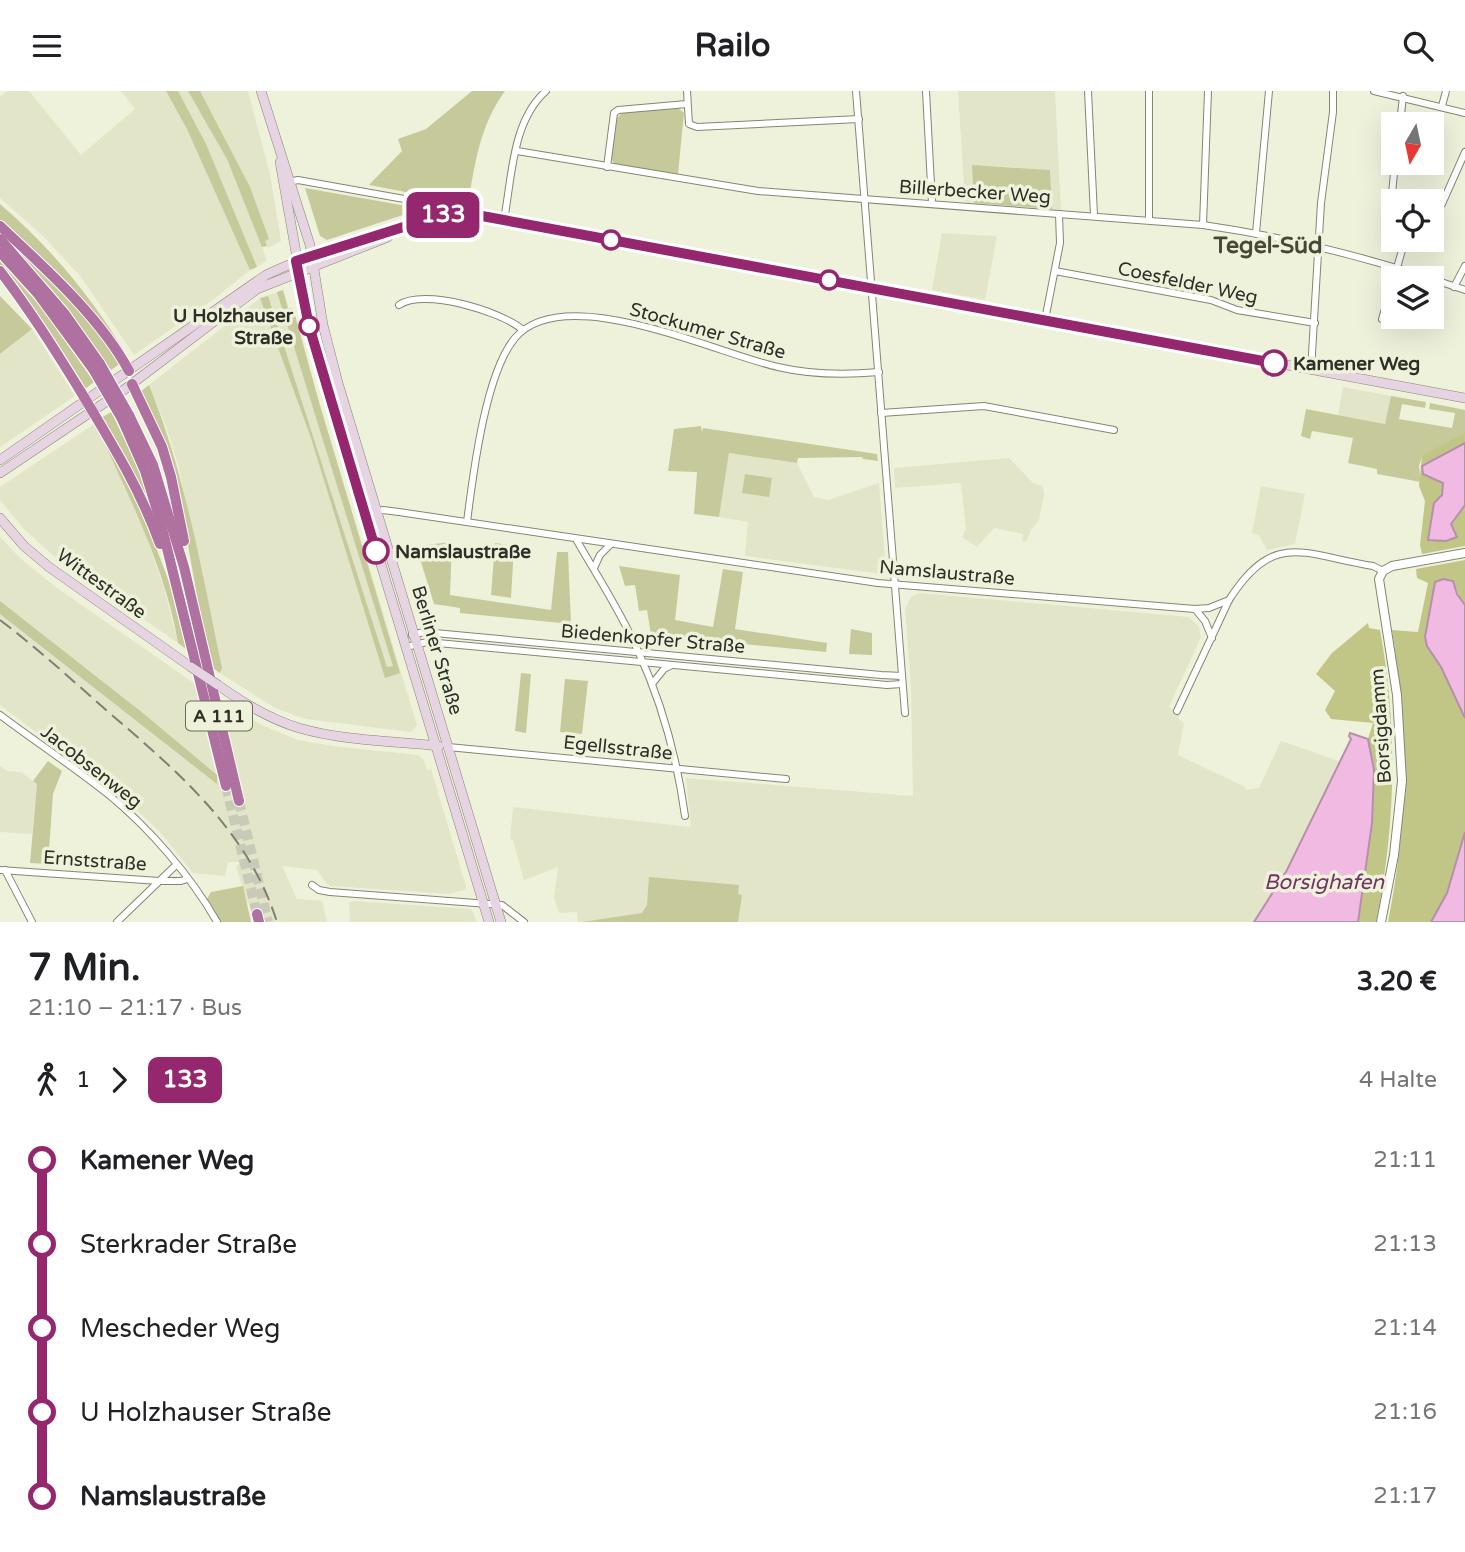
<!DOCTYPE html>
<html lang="de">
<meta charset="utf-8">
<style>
body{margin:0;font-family:"Varela Round",sans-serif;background:#f6f6f6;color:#202124;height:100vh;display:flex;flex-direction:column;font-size:26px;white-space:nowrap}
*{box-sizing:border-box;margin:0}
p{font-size:23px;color:#757577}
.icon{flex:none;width:38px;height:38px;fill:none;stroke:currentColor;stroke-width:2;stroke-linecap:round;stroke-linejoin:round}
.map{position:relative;height:831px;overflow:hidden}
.side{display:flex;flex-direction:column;background:#fff;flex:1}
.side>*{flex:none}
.badge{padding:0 14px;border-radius:10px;font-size:24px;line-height:46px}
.needle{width:46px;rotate:189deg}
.tools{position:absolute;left:1381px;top:21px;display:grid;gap:14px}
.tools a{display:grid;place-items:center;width:63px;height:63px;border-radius:0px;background:#fff;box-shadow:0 7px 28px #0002;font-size:35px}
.map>.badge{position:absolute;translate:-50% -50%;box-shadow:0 0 0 4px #fff}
.legs{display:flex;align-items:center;gap:10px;height:77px;padding:0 28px;font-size:23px}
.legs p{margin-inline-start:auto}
.summary{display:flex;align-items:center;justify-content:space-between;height:119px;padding:0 28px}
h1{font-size:38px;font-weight:700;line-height:52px}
ul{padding:0 28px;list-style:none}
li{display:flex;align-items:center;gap:24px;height:84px;font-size:26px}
li i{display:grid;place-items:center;width:10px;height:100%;margin:0 9px;background:currentColor}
li i::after{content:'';width:18px;height:18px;margin:-9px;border:5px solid;border-radius:50%;background:#fff}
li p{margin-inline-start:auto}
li:first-child i{background:linear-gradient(#0000 50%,currentColor 0)}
li:last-child i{background:linear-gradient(currentColor 50%,#0000 0)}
header{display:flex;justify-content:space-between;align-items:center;height:91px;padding:0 28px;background:#fff;font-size:32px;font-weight:700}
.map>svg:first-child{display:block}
.built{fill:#e2e5c8}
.green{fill:#c6ca9a}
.forest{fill:#c1c687}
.water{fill:#f1bae2;stroke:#b690aa;stroke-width:2}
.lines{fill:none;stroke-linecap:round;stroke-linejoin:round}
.motorway-tunnel{stroke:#c8cbb7;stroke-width:10;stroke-dasharray:10 5;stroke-linecap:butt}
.minor-casing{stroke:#848672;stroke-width:8}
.tertiary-casing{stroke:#848672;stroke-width:10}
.secondary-casing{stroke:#848672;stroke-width:10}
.motorway-casing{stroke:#fff;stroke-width:12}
.minor{stroke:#fff;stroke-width:6}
.tertiary{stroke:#fff;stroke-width:8}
.secondary{stroke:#e7d4e2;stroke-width:9}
.motorway{stroke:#af71a0;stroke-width:10}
.rail{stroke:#7e8071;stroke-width:2;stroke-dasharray:14 7;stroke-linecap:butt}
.secondary-bridge-casing{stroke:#848672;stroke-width:10;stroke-linecap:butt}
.motorway-bridge-casing{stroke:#fff;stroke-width:12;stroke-linecap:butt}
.secondary-bridge{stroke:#e7d4e2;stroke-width:9}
.motorway-bridge{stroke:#af71a0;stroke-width:10}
.line-1-casing{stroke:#fff;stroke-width:16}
.line-1{stroke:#95276e;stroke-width:10}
.stop-1-dot{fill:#fff;stroke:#95276e;stroke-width:3.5}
.labels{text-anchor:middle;stroke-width:7;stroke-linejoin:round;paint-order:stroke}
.shield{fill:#eff2db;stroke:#686a5c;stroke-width:2}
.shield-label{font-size:18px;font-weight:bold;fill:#2e2f26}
.street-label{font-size:19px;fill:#2e2f26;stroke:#eff2db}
.stop-label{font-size:19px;font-weight:bold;fill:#2e2f26;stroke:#eff2db;text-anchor:start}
.water-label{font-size:21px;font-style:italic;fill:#733265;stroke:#eff2db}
.quarter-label{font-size:23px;font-weight:bold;fill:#464734;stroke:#eff2db}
</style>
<header><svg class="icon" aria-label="menu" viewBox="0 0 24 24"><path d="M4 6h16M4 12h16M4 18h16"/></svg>Railo<svg class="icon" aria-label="search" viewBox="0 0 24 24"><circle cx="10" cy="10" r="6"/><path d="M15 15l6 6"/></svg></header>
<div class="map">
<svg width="1465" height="831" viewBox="0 0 1465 831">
<rect width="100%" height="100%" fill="#eff2db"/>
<g class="built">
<path d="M7,0H29L81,64L135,18L121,0H248L270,83L281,150L268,157L267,155L262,156L267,170L250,179L214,208L134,264L81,186L44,146L0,107V6Z"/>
<path d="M958,0H1055L1061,119L1052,118L1050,79L1010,76L991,75L993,113L965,111Z"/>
<path d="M942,142L997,145L985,209L932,199Z"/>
<path d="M283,199L288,217H293L319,311L417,634L411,641L306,628L275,617L220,582L222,577L178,373L166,335L149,294L260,207Z"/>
<path d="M32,238L75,305L0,356V263Z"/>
<path d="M1343,296L1391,305L1386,333L1338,324Z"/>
<path d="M94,333L105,349L143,436L164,497L178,552L56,467L24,438L0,409V396Z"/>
<path d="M729,362L797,372L814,406L828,409L879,392L886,479L882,483L745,465L748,431L719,426Z"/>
<path d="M1009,367L1033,392L1043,395L1044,404L1039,429L1031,439L1026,451H1022L1023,443L994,437L977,456L962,446L966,438L961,392L895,397L894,377Z"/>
<path d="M1261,395L1305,403L1295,453L1267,459L1259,444L1252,442Z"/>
<path d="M0,446L21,468L57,497L194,592L216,683L247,721L222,611L264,635L298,649L332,655L418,664L424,669L427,679L431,678L466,795L465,799L449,803L331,795L327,793L317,779L282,775L297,808L322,810L327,831H265L247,810L236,776L241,771H228L225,785L193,782L160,741L126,709L0,614Z"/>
<path d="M919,502L1189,526L1199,536L1201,546L1169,616L1179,625V628L1184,632L1178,664L1245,696L1246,699L1259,697L1281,650L1339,670L1286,779L1254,831H578L577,821L559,822L554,807L558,776L524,789L513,749L510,748L513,716L691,736L686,687L913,705L911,596L905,518L911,506Z"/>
<path d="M0,675L7,680L21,681L37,693L32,743L0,741Z"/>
<path d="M354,810L471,818L477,831H350L349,812Z"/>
</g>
<g class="green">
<path d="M166,0H178L206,53L257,176L250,179L187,38Z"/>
<path d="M188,0H200L250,96L269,148L265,150L267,155L262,156L227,68Z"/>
<path d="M472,0H505C480,34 475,72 468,113L369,94L402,60L398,48L426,38Z"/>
<path d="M678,17L684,22L678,83L615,73L611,68L615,29L623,21Z"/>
<path d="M972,74L1050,79L1052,118L974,112Z"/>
<path d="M305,97L418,117H424L327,149L320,145Z"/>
<path d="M0,113C51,157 92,206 127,265L0,131Z"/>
<path d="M9,150L54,191L89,230L121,272L111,279L74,227Z"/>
<path d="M0,170L41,216L94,291L85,298L48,239L0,175Z"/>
<path d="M283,199L288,217H293L319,311L400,582L385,587L311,347L260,207L268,205L387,576L393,575L277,201Z"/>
<path d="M0,205L32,238L0,263Z"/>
<path d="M149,294C186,385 202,482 222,577L220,582L214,578L199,516L180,409L140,301Z"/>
<path d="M1391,305L1426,311L1425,317L1402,313L1399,328L1452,337L1455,322L1429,318L1430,312L1465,319V341L1422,366L1419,375L1421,391L1377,383V378L1348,372L1353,347L1312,340L1310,348L1301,345L1306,318L1385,333Z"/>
<path d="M111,321L137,373L158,437L133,380L101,327Z"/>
<path d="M96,332L139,411L169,491L186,558L178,552C169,497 145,439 120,386C111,367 105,350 94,333Z"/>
<path d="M701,335L702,341L703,337L877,363L878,370L863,368L862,366L798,367L797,372L729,362L719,426L694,423L697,381L668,380L674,338Z"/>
<path d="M745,383L772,387L769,406L742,402Z"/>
<path d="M452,451L450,504L551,519L557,461H568L571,533L460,522V517L434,513L416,455Z"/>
<path d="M495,452L514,455L511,507L491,504Z"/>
<path d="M619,475L680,484L675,529L713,536L723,478L743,481L735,538L827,552L826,561L651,544L647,519L639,520L635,494L625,495Z"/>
<path d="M0,510L144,623L217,684V693L0,523Z"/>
<path d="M851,538L872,542V564L849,563Z"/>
<path d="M521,582L531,583L526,642L515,640Z"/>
<path d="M565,588L588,590L582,643L560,641Z"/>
<path d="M48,670L62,680L53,703L48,773L30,772L37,693L33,690Z"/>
<path d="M649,786L739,794L738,803L742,804L738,831H582L642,822L647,814Z"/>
<path d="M243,795L251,831H220L207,808L211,801Z"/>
</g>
<g class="forest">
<path d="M1465,341V352L1422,375L1423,383L1443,392L1436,450L1457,446L1451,433L1465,414V455L1422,463L1420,454L1425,410L1419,395L1422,365Z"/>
<path d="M1465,469V513L1462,512L1453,490L1427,555L1441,576L1465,627V741L1447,802L1431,831H1388C1408,734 1408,637 1392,539L1418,541L1428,492L1417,487L1416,478Z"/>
<path d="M1368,532L1369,537L1380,539C1398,636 1396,734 1376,831H1358L1372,732L1374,679L1368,648L1373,632L1331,628L1325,619L1335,600L1316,583L1332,562Z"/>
</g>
<g class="water">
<path d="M1465,352V414L1451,433L1457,446L1446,450L1428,449L1434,412L1442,404L1443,392L1423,383L1422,375Z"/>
<path d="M1443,488L1453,490L1457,503L1465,514V627L1441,576L1427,555L1425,546L1435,491Z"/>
<path d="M1350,642L1368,648L1374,679L1372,732L1358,831H1254L1287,779L1351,648L1349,645Z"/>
<path d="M1465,741V831H1431L1447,802Z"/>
</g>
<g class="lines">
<g class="motorway-tunnel">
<path d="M226,695L257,823"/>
<path d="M239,710L268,831"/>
</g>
<defs>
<g id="minor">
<path d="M687,0L689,33L697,36L859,28"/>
<path d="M856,0L905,622"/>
<path d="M926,0L932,112"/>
<path d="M1088,0L1094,124"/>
<path d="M1149,0V129"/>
<path d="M1374,0L1465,22"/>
<path d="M1442,15L1446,0"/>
<path d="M1400,33L1403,5"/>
<path d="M517,60L758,100L1203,134C1279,145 1355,163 1428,187"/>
<path d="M1395,72L1392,103L1409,110"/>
<path d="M607,76L614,22L618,19L687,13"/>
<path d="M289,91L298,89L421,111L429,114L435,126"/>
<path d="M1432,118L1438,117L1442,113L1465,61"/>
<path d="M504,129C512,86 512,30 546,0"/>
<path d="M1203,134L1208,0"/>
<path d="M1256,142L1269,0"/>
<path d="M1055,180L1211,209L1237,219L1315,232"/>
<path d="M1394,187L1405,149"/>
<path d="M1432,188L1465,199"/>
<path d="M1454,196L1465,175"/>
<path d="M399,214C424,197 501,220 523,239"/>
<path d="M1382,228L1393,190"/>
<path d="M1045,229L1060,152L1059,123"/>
<path d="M1311,279L1321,112L1333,21V0"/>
<path d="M881,322L984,315L1114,339"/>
<path d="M375,421L383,419L399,421L878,492L1195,518L1209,517L1229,509"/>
<path d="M467,431C473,384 485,283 515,247C564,189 718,263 778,276C812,284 845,284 879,281"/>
<path d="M576,448C597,485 621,521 638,560C663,614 677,667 685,725"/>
<path d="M594,477L600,464L611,453"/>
<path d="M1195,518L1205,530L1212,547"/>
<path d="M412,544L424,541L881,584L902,585"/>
<path d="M406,556L427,551L887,594L902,593"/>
<path d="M652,593L664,578L670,575"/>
<path d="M1177,620L1229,509C1274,438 1304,464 1373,475L1383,480"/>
<path d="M0,624C36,651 74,676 109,704C150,738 191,785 217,831"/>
<path d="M448,656L786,688"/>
<path d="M0,779L159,790H181L187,788"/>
<path d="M5,779L32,831"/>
<path d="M312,794L319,799L330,801L502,814L524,831"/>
<path d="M117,831L176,774"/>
</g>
<path id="tertiary" d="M1381,831L1394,764L1402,690L1397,604L1379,488L1383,480L1392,475L1465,462"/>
<g id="secondary">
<path d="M261,0L310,154L323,234L338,292L501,831"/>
<path d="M280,71L309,235L489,831"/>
<path d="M0,369L266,184C299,168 333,158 367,147C404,135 443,119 482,125L1465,307"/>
<path d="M0,382L125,298L257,198L388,146"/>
<path d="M0,427L24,455L49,476L191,576"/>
<path d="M218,594C243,612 269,628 299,637C344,650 393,650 439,655"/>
</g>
<g id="motorway">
<path d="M0,135C43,175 101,227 129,280"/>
<path d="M0,148L64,222L100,273"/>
<path d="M0,161L38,203L93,278"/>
<path d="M0,180C30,219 55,259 81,301C111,351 140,398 160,453"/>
<path d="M132,293L162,356L171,386L184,450"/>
<path d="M129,324L153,374L184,476L239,710"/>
<path d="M122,328L145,380L160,429L226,695"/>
<path d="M257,823L259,831"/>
</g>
</defs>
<use href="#minor" class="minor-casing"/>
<use href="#tertiary" class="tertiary-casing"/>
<use href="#secondary" class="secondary-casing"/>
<use href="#motorway" class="motorway-casing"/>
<use href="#minor" class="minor"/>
<use href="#tertiary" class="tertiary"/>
<use href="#secondary" class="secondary"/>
<use href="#motorway" class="motorway"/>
<path class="rail" d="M0,529C37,557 71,588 106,619C176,679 248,739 277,831"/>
<defs>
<path id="secondary-bridge" d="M191,576L218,594"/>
<g id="motorway-bridge">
<path d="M100,273L129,324"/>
<path d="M93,278L122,328"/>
</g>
</defs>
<use href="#secondary-bridge" class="secondary-bridge-casing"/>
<use href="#motorway-bridge" class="motorway-bridge-casing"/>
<use href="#secondary-bridge" class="secondary-bridge"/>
<use href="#motorway-bridge" class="motorway-bridge"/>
</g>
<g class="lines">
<defs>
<path id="line-1" d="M376,460L309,235L296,170L435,126L461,123L482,125L1274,272"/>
</defs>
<use href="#line-1" class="line-1-casing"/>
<use href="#line-1" class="line-1"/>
</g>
<g class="stop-1-dot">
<circle cx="611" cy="149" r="9"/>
<circle cx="829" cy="189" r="9"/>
<circle cx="309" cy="235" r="9"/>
<circle cx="1274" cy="272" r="12"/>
<circle cx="376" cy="460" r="12"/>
</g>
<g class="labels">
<rect class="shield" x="186" y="610.5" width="66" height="29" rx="5"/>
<g class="shield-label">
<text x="219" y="631">A 111</text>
</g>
<g class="street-label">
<text transform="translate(975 100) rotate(4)" y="7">Billerbecker Weg</text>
<text transform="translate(1188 191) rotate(12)" y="7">Coesfelder Weg</text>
<text transform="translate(708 239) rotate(16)" y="7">Stockumer Straße</text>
<text transform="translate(947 481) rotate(5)" y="7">Namslaustraße</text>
<text transform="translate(102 492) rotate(36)" y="7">Wittestraße</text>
<text transform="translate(653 547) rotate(5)" y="7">Biedenkopfer Straße</text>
<text transform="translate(438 559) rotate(73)" y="7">Berliner Straße</text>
<text transform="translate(1380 635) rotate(-94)" y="7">Borsigdamm</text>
<text transform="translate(618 656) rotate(6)" y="7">Egellsstraße</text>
<text transform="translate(92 675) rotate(38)" y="7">Jacobsenweg</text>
<text transform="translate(95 769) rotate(4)" y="7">Ernststraße</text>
</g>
<g class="stop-label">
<text x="293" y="231" text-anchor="end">U Holzhauser<tspan x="293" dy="22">Straße</tspan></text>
<text x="1293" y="279">Kamener Weg</text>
<text x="395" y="467">Namslaustraße</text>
</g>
<g class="water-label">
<text x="1324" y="798">Borsighafen</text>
</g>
<g class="quarter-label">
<text x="1268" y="162">Tegel-Süd</text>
</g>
</g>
</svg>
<div class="tools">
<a><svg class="needle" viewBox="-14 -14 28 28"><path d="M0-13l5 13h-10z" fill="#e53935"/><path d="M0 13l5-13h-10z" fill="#757577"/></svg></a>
<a><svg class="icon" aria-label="locate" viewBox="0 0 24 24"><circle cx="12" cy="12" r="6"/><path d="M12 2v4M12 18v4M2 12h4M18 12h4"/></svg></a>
<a><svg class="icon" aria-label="layers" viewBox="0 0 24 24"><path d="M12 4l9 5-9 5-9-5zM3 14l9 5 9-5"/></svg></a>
</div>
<b class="badge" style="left:443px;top:124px;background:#95276e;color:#fff">133</b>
</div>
<section class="side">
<div class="summary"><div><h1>7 Min.</h1><p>21:10 – 21:17 · Bus</p></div><b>3.20 €</b></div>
<div class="legs"><svg class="icon" aria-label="walk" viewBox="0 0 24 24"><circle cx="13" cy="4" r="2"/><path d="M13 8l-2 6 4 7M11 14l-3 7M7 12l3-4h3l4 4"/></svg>1<svg class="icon" aria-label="forward" viewBox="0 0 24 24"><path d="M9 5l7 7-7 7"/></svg><b class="badge" style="background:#95276e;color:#fff">133</b><p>4 Halte</p></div>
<ul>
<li><i style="color:#95276e"></i><b>Kamener Weg</b><p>21:11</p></li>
<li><i style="color:#95276e"></i><span>Sterkrader Straße</span><p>21:13</p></li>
<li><i style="color:#95276e"></i><span>Mescheder Weg</span><p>21:14</p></li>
<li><i style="color:#95276e"></i><span>U Holzhauser Straße</span><p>21:16</p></li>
<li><i style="color:#95276e"></i><b>Namslaustraße</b><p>21:17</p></li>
</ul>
</section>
